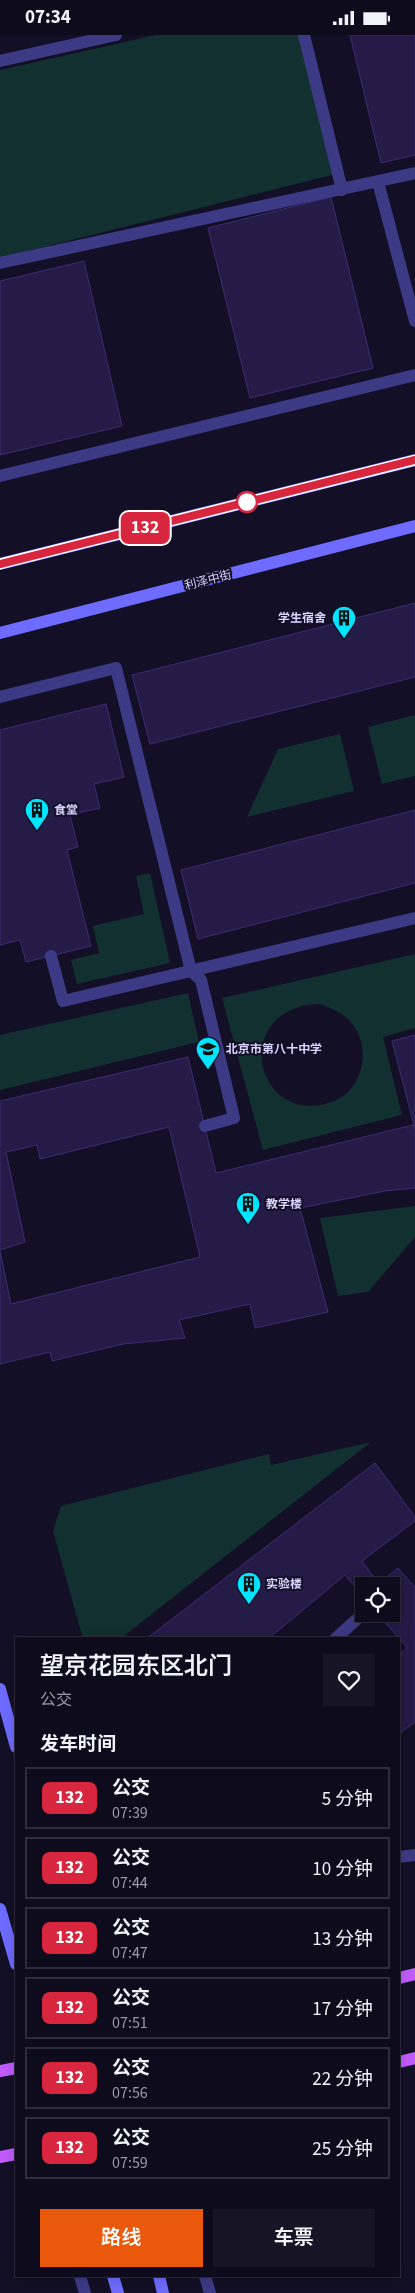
<!DOCTYPE html>
<html lang="zh">
<meta charset="utf-8">
<style>
body{margin:0;font-family:"Source Sans 3","Noto Sans SC",sans-serif;background:#171425;color:#f1f3f6;height:100vh;display:flex;flex-direction:column;font-size:19px;white-space:nowrap}
*{box-sizing:border-box;margin:0}
p{font-size:16px;color:#9b9ba3}
.icon{flex:none;width:28px;height:28px;fill:none;stroke:currentColor;stroke-width:2;stroke-linecap:round;stroke-linejoin:round}
.map{position:relative;flex:1;overflow:hidden}
.details{position:absolute;left:15px;top:1602px;width:385px;height:640px;display:flex;flex-direction:column;background:#0e0b1c;border-radius:0px;box-shadow:0 2px 12px #0003,0 0 0 1px #2e2b3b}
.details>*{flex:none}
.badge{padding:0 10px;border-radius:8px;font-size:18px;line-height:32px}
.controls{position:absolute;left:355px;top:1542px;display:grid;gap:10px}
.controls a{display:grid;place-items:center;width:45px;height:45px;border-radius:0px;background:#0e0b1c;box-shadow:0 2px 12px #0003,0 0 0 1px #2e2b3b;font-size:25px}
.map>.badge{position:absolute;translate:-50% -50%;box-shadow:0 0 0 2px #fff}
h2{padding:0 25px;font-size:19px;line-height:45px}
.round{display:grid;place-items:center;flex:none;width:52px;height:52px;border-radius:0px;background:#171425}
.headline{display:flex;align-items:center;justify-content:space-between;height:85px;padding:0 25px}
h1{font-size:24px;font-weight:600;line-height:38px}
.button{display:flex;gap:10px;margin-top:auto;padding:10px 25px}
.button a{flex:1;height:58px;border-radius:0px;background:#ea580c;color:#fff;font-size:20px;font-weight:600;line-height:58px;text-align:center}
.button a+a{background:#171425;color:#f1f3f6}
ul{padding:0;list-style:none}
li{display:flex;align-items:center;gap:15px;height:62px;margin:0 10px 8px;padding:0 15px;border:2px solid #2e2b3b;border-radius:0px}
li div{flex:1}
li b{display:block;font-size:19px}
li em{font-style:normal}
li .badge{min-width:55px;font-weight:700;text-align:center}
.status{display:flex;justify-content:space-between;align-items:center;height:35px;padding:0 25px;background:#0e0b1c;direction:ltr}
.status svg{height:14px;fill:currentColor}
.map>svg:first-child{display:block}
.green{fill:#12302f;fill-rule:evenodd}
.building{fill:#241b47;stroke:#3b2d73}
.lines{fill:none;stroke-linecap:round;stroke-linejoin:round}
.lane{stroke:#3d3a85;stroke-width:12}
.street{stroke:#3d3a85;stroke-width:12}
.secondary{stroke:#6f6bff;stroke-width:12}
.primary{stroke:#c25bff;stroke-width:12}
.line-casing{stroke:#fff;stroke-width:11}
.line{stroke:#d7263d;stroke-width:8}
.stop-dot{fill:#fff;stroke:#d7263d;stroke-width:2.5}
.labels{text-anchor:middle;stroke-width:4;stroke-linejoin:round;paint-order:stroke}
.street-label{font-size:12px;fill:#d9d4ff;stroke:#130f26}
.poi-label{font-size:12px;font-weight:bold;fill:#d9d4ff;stroke:#130f26;text-anchor:start}
</style>
<div class="status"><b>07:34</b><svg viewBox="0 0 49 12"><path d="M0 12V9h3v3zM5 12V6h3v6zM10 12V3h3v9zM15 12V0h3v12zM26 1h20v11H26zM47 4h2v5h-2z"/></svg></div>
<div class="map">
<svg width="415" height="2258" viewBox="0 0 415 2258">
<rect width="100%" height="100%" fill="#130f26"/>
<g class="green">
<path d="M156,0H300L336,139L0,223V35Z"/>
<path d="M415,680V741L382,749L368,692Z"/>
<path d="M340,699L354,756L247,782L278,714Z"/>
<path d="M150,838L170,928L77,949L71,925L99,918L93,891L144,879L136,841Z"/>
<path d="M415,919V993L383,1002L402,1080L263,1115L222,963ZM319,969C330,973 340,976 349,985C368,1005 367,1037 348,1057C341,1064 330,1068 321,1070C251,1081 234,972 319,969Z"/>
<path d="M188,958L199,1007L0,1055V1000Z"/>
<path d="M415,1171V1202L368,1257L338,1261L320,1183Z"/>
<path d="M371,1407L120,1604H83L53,1496L61,1471L269,1419L271,1430Z"/>
</g>
<g class="building">
<path d="M350,0H415V120L381,128Z"/>
<path d="M331,162L373,333L250,363L208,193Z"/>
<path d="M84,226L122,391L0,420V246Z"/>
<path d="M415,568V642L150,709L132,640Z"/>
<path d="M106,669L124,742L94,749L100,773L70,780L78,812L67,815L91,911L26,927L20,905L0,910V695Z"/>
<path d="M415,775V848L198,904L181,835Z"/>
<path d="M415,1000V1094L392,1006Z"/>
<path d="M188,1022L216,1138L413,1090L415,1094V1153L385,1156L300,1173L328,1277L255,1293L250,1269L179,1285L185,1303L123,1309L52,1326L50,1317L0,1329V1216L11,1269L200,1222L169,1092L40,1124L37,1110L6,1117L25,1207L0,1215V1066Z"/>
<path d="M375,1428L415,1482V1486L362,1526L379,1549L398,1533L415,1552V1687L399,1699V1620L407,1613L378,1579H391V1551H364V1562L345,1540L268,1604H146Z"/>
</g>
<g class="lines">
<g class="lane">
<path d="M0,662L116,633L191,936L201,945L234,1083L205,1091"/>
<path d="M51,921L63,966L415,883"/>
<path d="M335,1604L356,1585"/>
<path d="M399,1822L415,1820"/>
</g>
<g class="street">
<path d="M304,0L342,155"/>
<path d="M0,26L116,0"/>
<path d="M378,147L415,286"/>
<path d="M0,228L415,138"/>
<path d="M0,441L415,340"/>
<path d="M80,2241L85,2258"/>
<path d="M205,2241L210,2258"/>
</g>
<g class="secondary">
<path d="M0,529L415,425"/>
<path d="M0,598L415,491"/>
<path d="M0,1654L16,1712"/>
<path d="M0,1874L16,1929"/>
<path d="M113,2241L118,2258"/>
<path d="M159,2241L163,2258"/>
</g>
<g class="primary">
<path d="M399,1943L415,1939"/>
<path d="M399,2027L415,2023"/>
<path d="M0,2036L16,2033"/>
<path d="M0,2122L16,2119"/>
</g>
</g>
<g class="lines">
<defs>
<path id="line" d="M0,529L415,425"/>
</defs>
<use href="#line" class="line-casing"/>
<use href="#line" class="line"/>
</g>
<defs>
<symbol id="building-pin" viewBox="-11 -11 22 30"><path d="M0 17L-7.5 6A9.5 9.5 0 1 1 7.5 6Z" fill="#00e5ff" stroke="#130f26"/><path d="M-4-6H4V6H1V3H-1V6H-4ZM-2.5-4.3h1.7v1.8h-1.7ZM.8-4.3h1.7v1.8H.8ZM-2.5-1h1.7V.8h-1.7ZM.8-1h1.7V.8H.8Z" fill="#111"/></symbol>
<symbol id="school-pin" viewBox="-11 -11 22 30"><path d="M0 17L-7.5 6A9.5 9.5 0 1 1 7.5 6Z" fill="#00e5ff" stroke="#130f26"/><path d="M0-5L7-2L0 1L-7-2ZM-4 1L0 2.5L4 1V4Q0 6-4 4Z" fill="#111"/></symbol>
</defs>
<g fill-rule="evenodd">
<use href="#building-pin" x="330" y="569" width="28" height="38"/>
<use href="#building-pin" x="23" y="761" width="28" height="38"/>
<use href="#school-pin" x="194" y="1000" width="28" height="38"/>
<use href="#building-pin" x="234" y="1155" width="28" height="38"/>
<use href="#building-pin" x="235" y="1535" width="28" height="38"/>
</g>
<circle class="stop-dot" cx="247" cy="467" r="10"/>
<g class="labels">
<g class="street-label">
<text transform="translate(208 545) rotate(-14)" y="4">利泽中街</text>
</g>
<g class="poi-label">
<text x="326" y="587" text-anchor="end">学生宿舍</text>
<text x="54" y="779">食堂</text>
<text x="226" y="1018">北京市第八十中学</text>
<text x="266" y="1173">教学楼</text>
<text x="266" y="1553">实验楼</text>
</g>
</g>
</svg>
<div class="controls">
<a><svg class="icon" aria-label="locate" viewBox="0 0 24 24"><circle cx="12" cy="12" r="6"/><path d="M12 2v4M12 18v4M2 12h4M18 12h4"/></svg></a>
</div>
<b class="badge" style="left:145px;top:493px;background:#d7263d;color:#fff">132</b>
<section class="details">
<div class="headline"><div><h1>望京花园东区北门</h1><p>公交</p></div><a class="round"><svg class="icon" aria-label="heart" viewBox="0 0 24 24"><path d="M12 20l-8-8c-3-5 5-10 8-4 3-6 11-1 8 4z"/></svg></a></div>
<h2>发车时间</h2>
<ul>
<li><span class="badge" style="background:#d7263d;color:#fff">132</span><div><b>公交</b><p>07:39</p></div><em>5 分钟</em></li>
<li><span class="badge" style="background:#d7263d;color:#fff">132</span><div><b>公交</b><p>07:44</p></div><em>10 分钟</em></li>
<li><span class="badge" style="background:#d7263d;color:#fff">132</span><div><b>公交</b><p>07:47</p></div><em>13 分钟</em></li>
<li><span class="badge" style="background:#d7263d;color:#fff">132</span><div><b>公交</b><p>07:51</p></div><em>17 分钟</em></li>
<li><span class="badge" style="background:#d7263d;color:#fff">132</span><div><b>公交</b><p>07:56</p></div><em>22 分钟</em></li>
<li><span class="badge" style="background:#d7263d;color:#fff">132</span><div><b>公交</b><p>07:59</p></div><em>25 分钟</em></li>
</ul>
<div class="button"><a>路线</a><a>车票</a></div>
</section>
</div>
